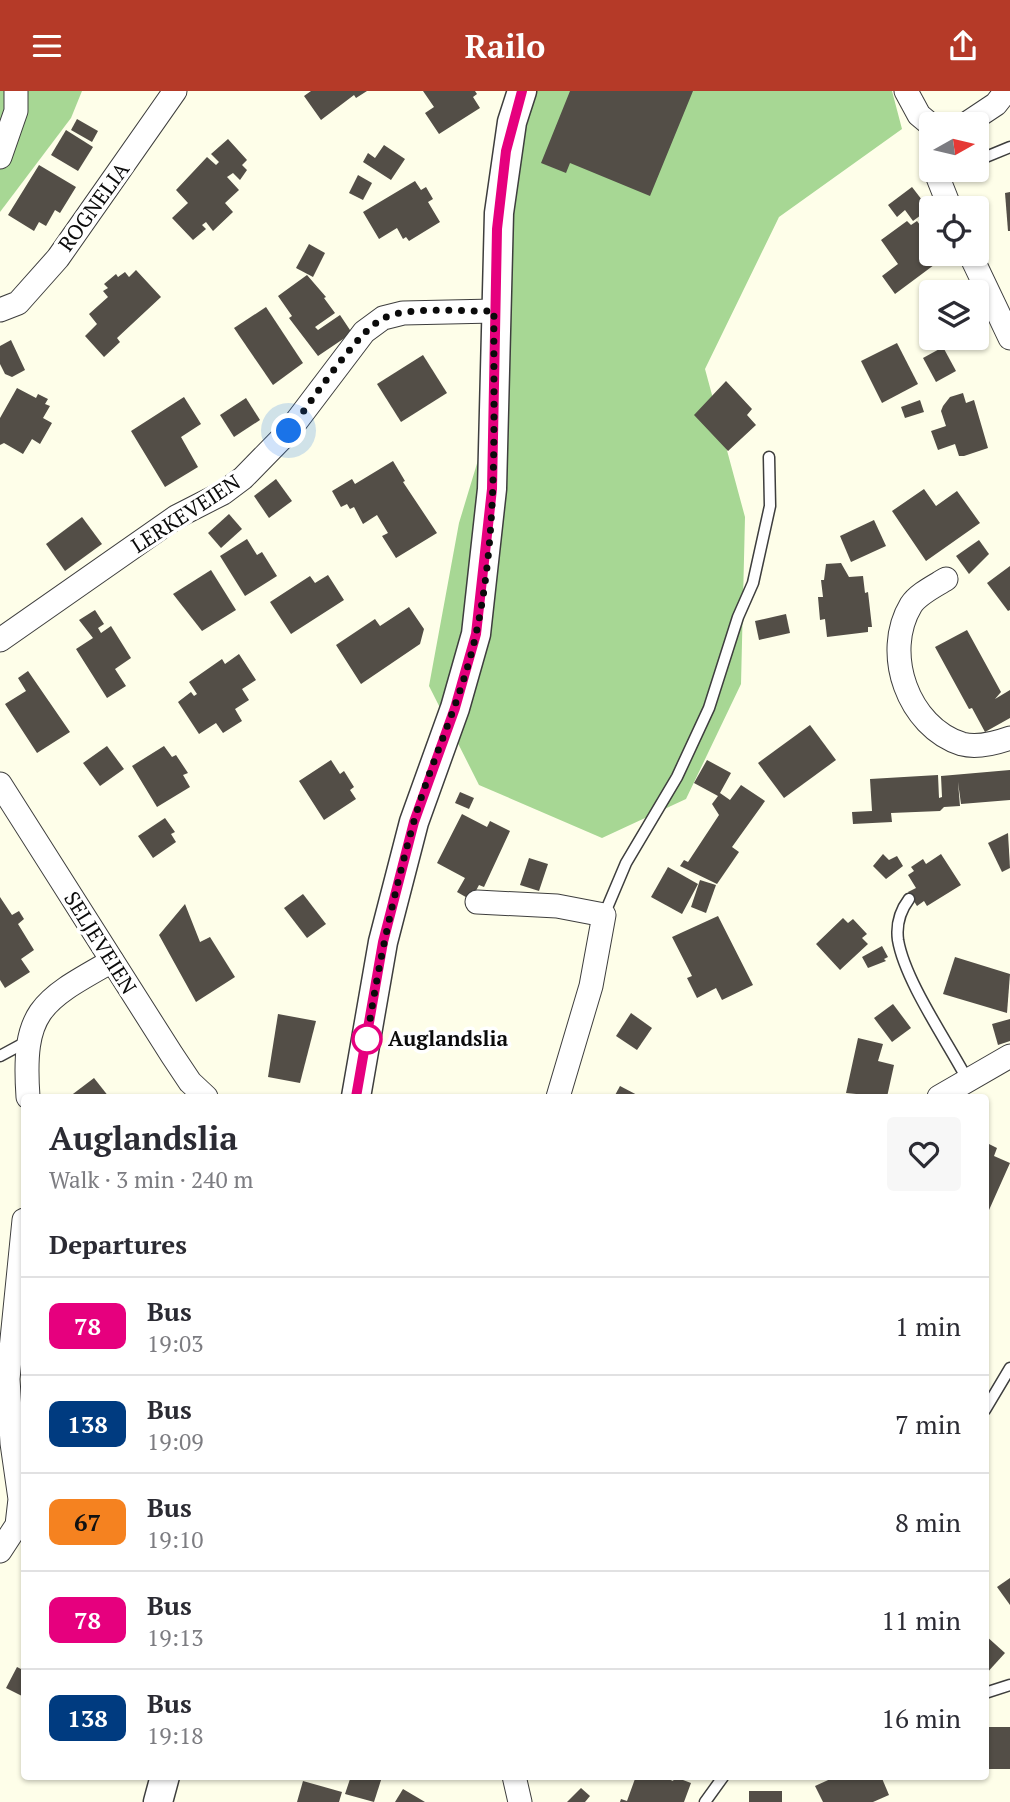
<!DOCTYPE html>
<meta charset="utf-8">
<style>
body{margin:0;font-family:"PT Serif",serif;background:#f7f7f7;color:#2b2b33;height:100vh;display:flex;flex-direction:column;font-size:26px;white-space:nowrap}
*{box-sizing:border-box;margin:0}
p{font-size:23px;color:#7c7c81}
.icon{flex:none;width:38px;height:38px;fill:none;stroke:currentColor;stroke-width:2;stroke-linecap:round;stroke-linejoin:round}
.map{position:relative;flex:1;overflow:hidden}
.panel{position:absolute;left:21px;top:1003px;width:968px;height:686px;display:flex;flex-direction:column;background:#fff;border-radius:7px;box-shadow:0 2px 5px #0004}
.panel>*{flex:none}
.badge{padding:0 14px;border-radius:10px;font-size:24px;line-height:46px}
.needle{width:46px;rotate:82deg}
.controls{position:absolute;left:919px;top:21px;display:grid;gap:14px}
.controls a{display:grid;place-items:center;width:70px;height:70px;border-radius:7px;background:#fff;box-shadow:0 2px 5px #0004;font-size:35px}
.you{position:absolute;width:35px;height:35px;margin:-18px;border:5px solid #fff;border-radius:50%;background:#1a73e8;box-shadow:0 0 0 10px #1a73e833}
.map>.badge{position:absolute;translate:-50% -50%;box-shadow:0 0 0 4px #fff}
h2{padding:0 28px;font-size:26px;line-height:63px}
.round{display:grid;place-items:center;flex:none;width:74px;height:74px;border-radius:7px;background:#f7f7f7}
.summary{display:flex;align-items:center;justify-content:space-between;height:119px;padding:0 28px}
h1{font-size:33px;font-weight:700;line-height:52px}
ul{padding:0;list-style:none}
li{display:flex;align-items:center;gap:21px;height:98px;padding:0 28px;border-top:2px solid #e1e1e2}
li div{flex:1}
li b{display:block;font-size:26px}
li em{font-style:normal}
li .badge{min-width:77px;font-weight:700;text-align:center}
header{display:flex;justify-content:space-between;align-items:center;height:91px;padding:0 28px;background:#b53a28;color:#fff;font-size:32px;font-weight:700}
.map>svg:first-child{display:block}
.forest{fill:#a7d794}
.building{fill:#534e47}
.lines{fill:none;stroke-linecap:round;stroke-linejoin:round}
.service-casing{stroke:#3e3e3e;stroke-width:13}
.minor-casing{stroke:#3e3e3e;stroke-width:25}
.tertiary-casing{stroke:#3e3e3e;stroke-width:31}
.service{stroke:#fff;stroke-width:10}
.minor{stroke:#fff;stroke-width:23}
.tertiary{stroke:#fff;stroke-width:28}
.line-casing{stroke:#fff;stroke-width:16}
.line{stroke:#e6007e;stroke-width:10}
.walk{stroke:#0b0b0b;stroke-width:7;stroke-dasharray:0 12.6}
.stop-dot{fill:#fff;stroke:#e6007e;stroke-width:3.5}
.labels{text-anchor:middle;stroke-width:7;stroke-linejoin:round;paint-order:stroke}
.street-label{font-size:21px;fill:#0b0b0b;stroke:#fff}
.stop-label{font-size:21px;font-weight:bold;fill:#0b0b0b;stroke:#fff;text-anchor:start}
</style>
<header><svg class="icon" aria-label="menu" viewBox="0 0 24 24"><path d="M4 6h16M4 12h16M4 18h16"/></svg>Railo<svg class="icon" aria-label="share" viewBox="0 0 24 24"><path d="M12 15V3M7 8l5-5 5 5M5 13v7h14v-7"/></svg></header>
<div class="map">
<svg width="1010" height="1711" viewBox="0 0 1010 1711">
<rect width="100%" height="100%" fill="#fefee9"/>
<g class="forest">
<path d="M0,0H82L71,27L0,121Z"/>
<path d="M514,0H892L902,38L779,126L705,278L745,426L741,593L686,708L602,747L479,694L429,595L459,432L482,356Z"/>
</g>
<g class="building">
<path d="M311,0H367L356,7L354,4L321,29L304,5Z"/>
<path d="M423,0H475L477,3L473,6L480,17L439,43L425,22L434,16Z"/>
<path d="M570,0H693L650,105L570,72L566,82L541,72Z"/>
<path d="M77,28L98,40L92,51L71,39Z"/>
<path d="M66,39L93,56L78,80L51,64Z"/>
<path d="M228,48L247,69L242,74L247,79L240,89L233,82L227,86L239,99L225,112L233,121L213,140L206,131L202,134L206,138L193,149L172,127L188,112L176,99L207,66L216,74L219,71L211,63Z"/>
<path d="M384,54L405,68L391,89L363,71L368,62L375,67Z"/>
<path d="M39,74L76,96L60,122L55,119L46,135L39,131L34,140L8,124Z"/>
<path d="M358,84L372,92L363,109L349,102Z"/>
<path d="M415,90L421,99L426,96L433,108L428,111L440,131L409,150L406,146L403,148L397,137L379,148L363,121Z"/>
<path d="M912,96L929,118L913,130L905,119L897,126L888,114Z"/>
<path d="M1010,101V140H1008L1005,102Z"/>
<path d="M907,130L911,134L917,130L931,149L928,157L938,171L895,203L882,185L898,173L881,149Z"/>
<path d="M309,153L325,162L313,186L296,177Z"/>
<path d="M136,179L161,206L117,247L120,251L104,266L85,245L97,233L89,223L108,206L103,200L108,197L104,193L116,183L118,186L125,181L129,186Z"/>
<path d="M307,184L326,206L324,207L335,222L315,236L318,239L340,224L352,242L318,265L289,227L292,225L278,205Z"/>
<path d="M266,216L303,272L273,294L234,237Z"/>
<path d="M11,249L25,279L12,286L5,283L0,273V255Z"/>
<path d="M897,252L918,293L882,312L861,270Z"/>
<path d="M943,256L956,280L936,291L923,267Z"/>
<path d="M423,264L447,302L401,331L377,293Z"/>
<path d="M726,290L752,318L747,324L756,334L728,360L694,324Z"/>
<path d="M17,297L36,307L38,303L48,308L45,313L50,315L43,327L52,332L40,353L32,348L23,363L4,352L0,354V327Z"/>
<path d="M963,302L966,312L974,309L988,357L964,365H959L955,353L938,359L931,340L946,335L941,320L943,315L950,306Z"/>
<path d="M184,306L201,333L181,346L198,376L165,396L131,340Z"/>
<path d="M246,307L260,329L234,346L220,324Z"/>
<path d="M920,309L924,321L905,327L901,316Z"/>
<path d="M393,370L405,390L403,391L437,442L396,467L382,445L388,442L377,424L363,433L354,416L350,418L347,413L341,416L332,400L352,388L355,393Z"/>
<path d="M276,388L292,410L269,427L254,405Z"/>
<path d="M924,398L936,415L957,400L980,432L926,470L892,420Z"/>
<path d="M229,423L242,438L221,457L208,442Z"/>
<path d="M82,426L102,453L65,480L46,453Z"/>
<path d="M874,429L886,455L851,471L840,445Z"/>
<path d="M247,448L257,464L262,461L277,485L245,505L220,465Z"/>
<path d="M979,449L989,463L969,483L956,465Z"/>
<path d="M841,472L849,486L863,485L865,502L868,501L872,536H868V541L827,546L825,528L820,529L818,506H823L821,489H824L826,473Z"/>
<path d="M1010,475V519L1008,520L987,492Z"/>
<path d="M211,479L236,519L202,540L173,503Z"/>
<path d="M328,484L344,509L291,543L270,511L310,485L315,492Z"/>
<path d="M409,516L424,538L420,553L361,593L336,554L375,528L380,535Z"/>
<path d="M95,519L104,533L98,537L101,542L111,535L131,567L115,578L126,595L107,607L76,558L93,547L79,529Z"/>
<path d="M786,523L790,542L759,549L755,530Z"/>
<path d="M967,539L1001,601L995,608L1010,599V627L985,641L972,617L969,618L935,556Z"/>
<path d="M239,563L256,589L242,598L249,609L235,618L242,630L223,642L216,632L199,643L178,611L191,601L194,605L197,603L189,591L222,568L225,573Z"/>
<path d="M28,580L70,641L37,662L5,613L26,600L18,587Z"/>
<path d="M810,634L836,669L784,707L758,672Z"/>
<path d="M107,655L124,678L100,695L83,672Z"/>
<path d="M164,655L172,666L176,664L188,682L183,684L190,696L157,716L132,675Z"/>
<path d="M331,669L340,683L344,680L354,696L350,699L356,708L324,729L299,690Z"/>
<path d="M707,669L731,682L720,702L730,709L741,694L765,710L732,756L739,761L717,793L680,775L684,769L688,771L719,724L712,713L718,705L694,692Z"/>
<path d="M1010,679V709L961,713L958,691L960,715L944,716L940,720L891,722L892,731L853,733L852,721L872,720L870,688L938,684L939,707L942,706L941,685Z"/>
<path d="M460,701L474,707L469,718L455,712Z"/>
<path d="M462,723L487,736L490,730L510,740L484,796L479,794L471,809L457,801L465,787L437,772Z"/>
<path d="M165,727L175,741L171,743L176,751L153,767L138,745Z"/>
<path d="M1008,742L1010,777L1002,781L988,752Z"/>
<path d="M883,763L889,769L897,765L903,775L886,788L873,775Z"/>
<path d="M941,763L961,794L927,815L924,810L917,815L908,801L916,797L908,784L914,780L911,776L923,768L926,773Z"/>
<path d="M529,767L548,773L539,800L520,794Z"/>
<path d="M668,776L698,793L682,823L651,806Z"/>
<path d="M700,789L716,794L706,822L691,816Z"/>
<path d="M303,803L326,833L307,847L284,817Z"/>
<path d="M0,806L12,824L19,820L24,828L18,833L34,859L21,868L30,881L5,897L0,889Z"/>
<path d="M185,813L200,851L210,846L235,886L196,911L159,844Z"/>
<path d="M718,825L753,894L722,909L716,897L697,907L687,887L692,885L672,846Z"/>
<path d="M843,827L848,832L853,828L867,843L862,847L868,853L840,879L816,853Z"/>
<path d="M882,855L888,866L884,868L886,870L868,877L862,866Z"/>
<path d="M955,866L1010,883L1007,922L943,903Z"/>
<path d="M893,913L911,937L892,951L874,927Z"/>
<path d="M631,922L652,937L637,959L616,945Z"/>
<path d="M278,923L316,930L300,992L268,986Z"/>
<path d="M1010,928V950L998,954L992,933Z"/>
<path d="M858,947L883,953L878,970L894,974L887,1006L846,1002Z"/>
<path d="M94,987L109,1006H69Z"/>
<path d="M620,995L641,1006H614Z"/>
<path d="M985,1051L997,1057L994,1065L1010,1072L985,1128Z"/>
<path d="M1010,1487V1514L997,1496Z"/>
<path d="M985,1544L1005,1562L985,1584Z"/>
<path d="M24,1571V1606L6,1597L17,1576L21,1578Z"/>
<rect x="985" y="1636" width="25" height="42"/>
<path d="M351,1685L382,1686L374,1711L345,1703Z"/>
<path d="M636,1685H661L673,1690L675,1686L691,1692L684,1711H620L621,1708L627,1710Z"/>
<path d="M837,1685H881L889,1704L873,1711H823L815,1695Z"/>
<path d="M303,1690L342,1701L339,1711H297Z"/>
<path d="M581,1697L590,1705L585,1711H567Z"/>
<path d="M403,1698L425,1711H395Z"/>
<rect x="749" y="1700" width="33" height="11"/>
</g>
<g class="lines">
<defs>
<g id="service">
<path d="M976,70L1010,56"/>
<path d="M909,808C900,820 896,834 898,849C905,890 947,950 967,988"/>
<path d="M604,824L626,772L677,686L709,617L738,526L753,492L770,415L769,366"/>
<path d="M0,965L28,950"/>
<path d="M985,1319L1010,1277"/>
<path d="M985,1602L1010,1594"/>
<path d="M705,1711L723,1686"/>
</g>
<g id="minor">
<path d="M906,0L919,24L931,34"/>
<path d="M966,33L996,13L1006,0"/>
<path d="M0,66L16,20V0"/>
<path d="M935,79L950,117"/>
<path d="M970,163L1010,247"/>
<path d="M0,219L18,212L58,167L175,0"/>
<path d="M946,488C935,495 918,503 911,514C882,562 908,636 962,653C977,657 996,652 1010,647"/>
<path d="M0,549L176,426L223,402L243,387L289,340L364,241L383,227L403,222L494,220"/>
<path d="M0,693L172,964L190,991L206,1006"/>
<path d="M477,811L557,815L604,824L591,895L558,1006"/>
<path d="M28,1006C22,919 41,910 112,870"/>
<path d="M939,1006L1010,965"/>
<path d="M0,1460L17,1434L20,1408L12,1352L8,1288L24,1129"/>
<path d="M514,1685L520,1711"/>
</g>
<g id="tertiary">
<path d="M356,1006L383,851L414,731L455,617L476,543L492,398L499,122L512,31L522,0"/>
<path d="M158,1711L165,1685"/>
</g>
</defs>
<use href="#service" class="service-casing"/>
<use href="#minor" class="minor-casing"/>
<use href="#tertiary" class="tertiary-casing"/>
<use href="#service" class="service"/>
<use href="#minor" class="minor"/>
<use href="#tertiary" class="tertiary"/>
</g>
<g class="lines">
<defs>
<path id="line" d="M356,1006L383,851L414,731L455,617L476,543L492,398L497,138L506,60L522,0"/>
</defs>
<use href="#line" class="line-casing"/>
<use href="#line" class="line"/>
<path class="walk" d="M289,340C309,314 357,241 382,228C407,214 465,221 494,220C493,327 499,438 476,543C462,608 432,667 414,730C394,802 378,874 367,948"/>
</g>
<circle class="stop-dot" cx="367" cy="948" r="14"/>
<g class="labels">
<g class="street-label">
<text transform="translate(94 116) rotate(-54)" y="7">ROGNELIA</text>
<text transform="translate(186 423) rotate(-33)" y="7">LERKEVEIEN</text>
<text transform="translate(100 852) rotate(58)" y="7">SELJEVEIEN</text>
</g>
<g class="stop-label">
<text x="388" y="955">Auglandslia</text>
</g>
</g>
</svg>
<div class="controls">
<a><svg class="needle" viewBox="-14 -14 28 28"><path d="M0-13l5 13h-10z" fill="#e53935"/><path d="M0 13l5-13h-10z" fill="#7c7c81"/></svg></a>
<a><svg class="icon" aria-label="locate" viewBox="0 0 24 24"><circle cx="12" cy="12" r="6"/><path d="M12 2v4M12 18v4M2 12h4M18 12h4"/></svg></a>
<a><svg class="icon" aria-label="layers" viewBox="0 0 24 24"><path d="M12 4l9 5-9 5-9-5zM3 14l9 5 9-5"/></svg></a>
</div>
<div class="you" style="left:289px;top:340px"></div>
<section class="panel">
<div class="summary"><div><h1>Auglandslia</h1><p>Walk · 3 min · 240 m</p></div><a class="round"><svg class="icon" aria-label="heart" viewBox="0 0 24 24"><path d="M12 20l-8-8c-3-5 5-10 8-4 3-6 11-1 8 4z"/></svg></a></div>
<h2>Departures</h2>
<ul>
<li><span class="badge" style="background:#e6007e;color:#fff">78</span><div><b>Bus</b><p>19:03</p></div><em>1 min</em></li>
<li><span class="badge" style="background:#003b80;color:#fff">138</span><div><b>Bus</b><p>19:09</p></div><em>7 min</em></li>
<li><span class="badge" style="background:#f58220;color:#111">67</span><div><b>Bus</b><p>19:10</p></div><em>8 min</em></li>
<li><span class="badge" style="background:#e6007e;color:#fff">78</span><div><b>Bus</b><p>19:13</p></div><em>11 min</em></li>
<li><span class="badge" style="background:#003b80;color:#fff">138</span><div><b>Bus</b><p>19:18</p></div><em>16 min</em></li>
</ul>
</section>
</div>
